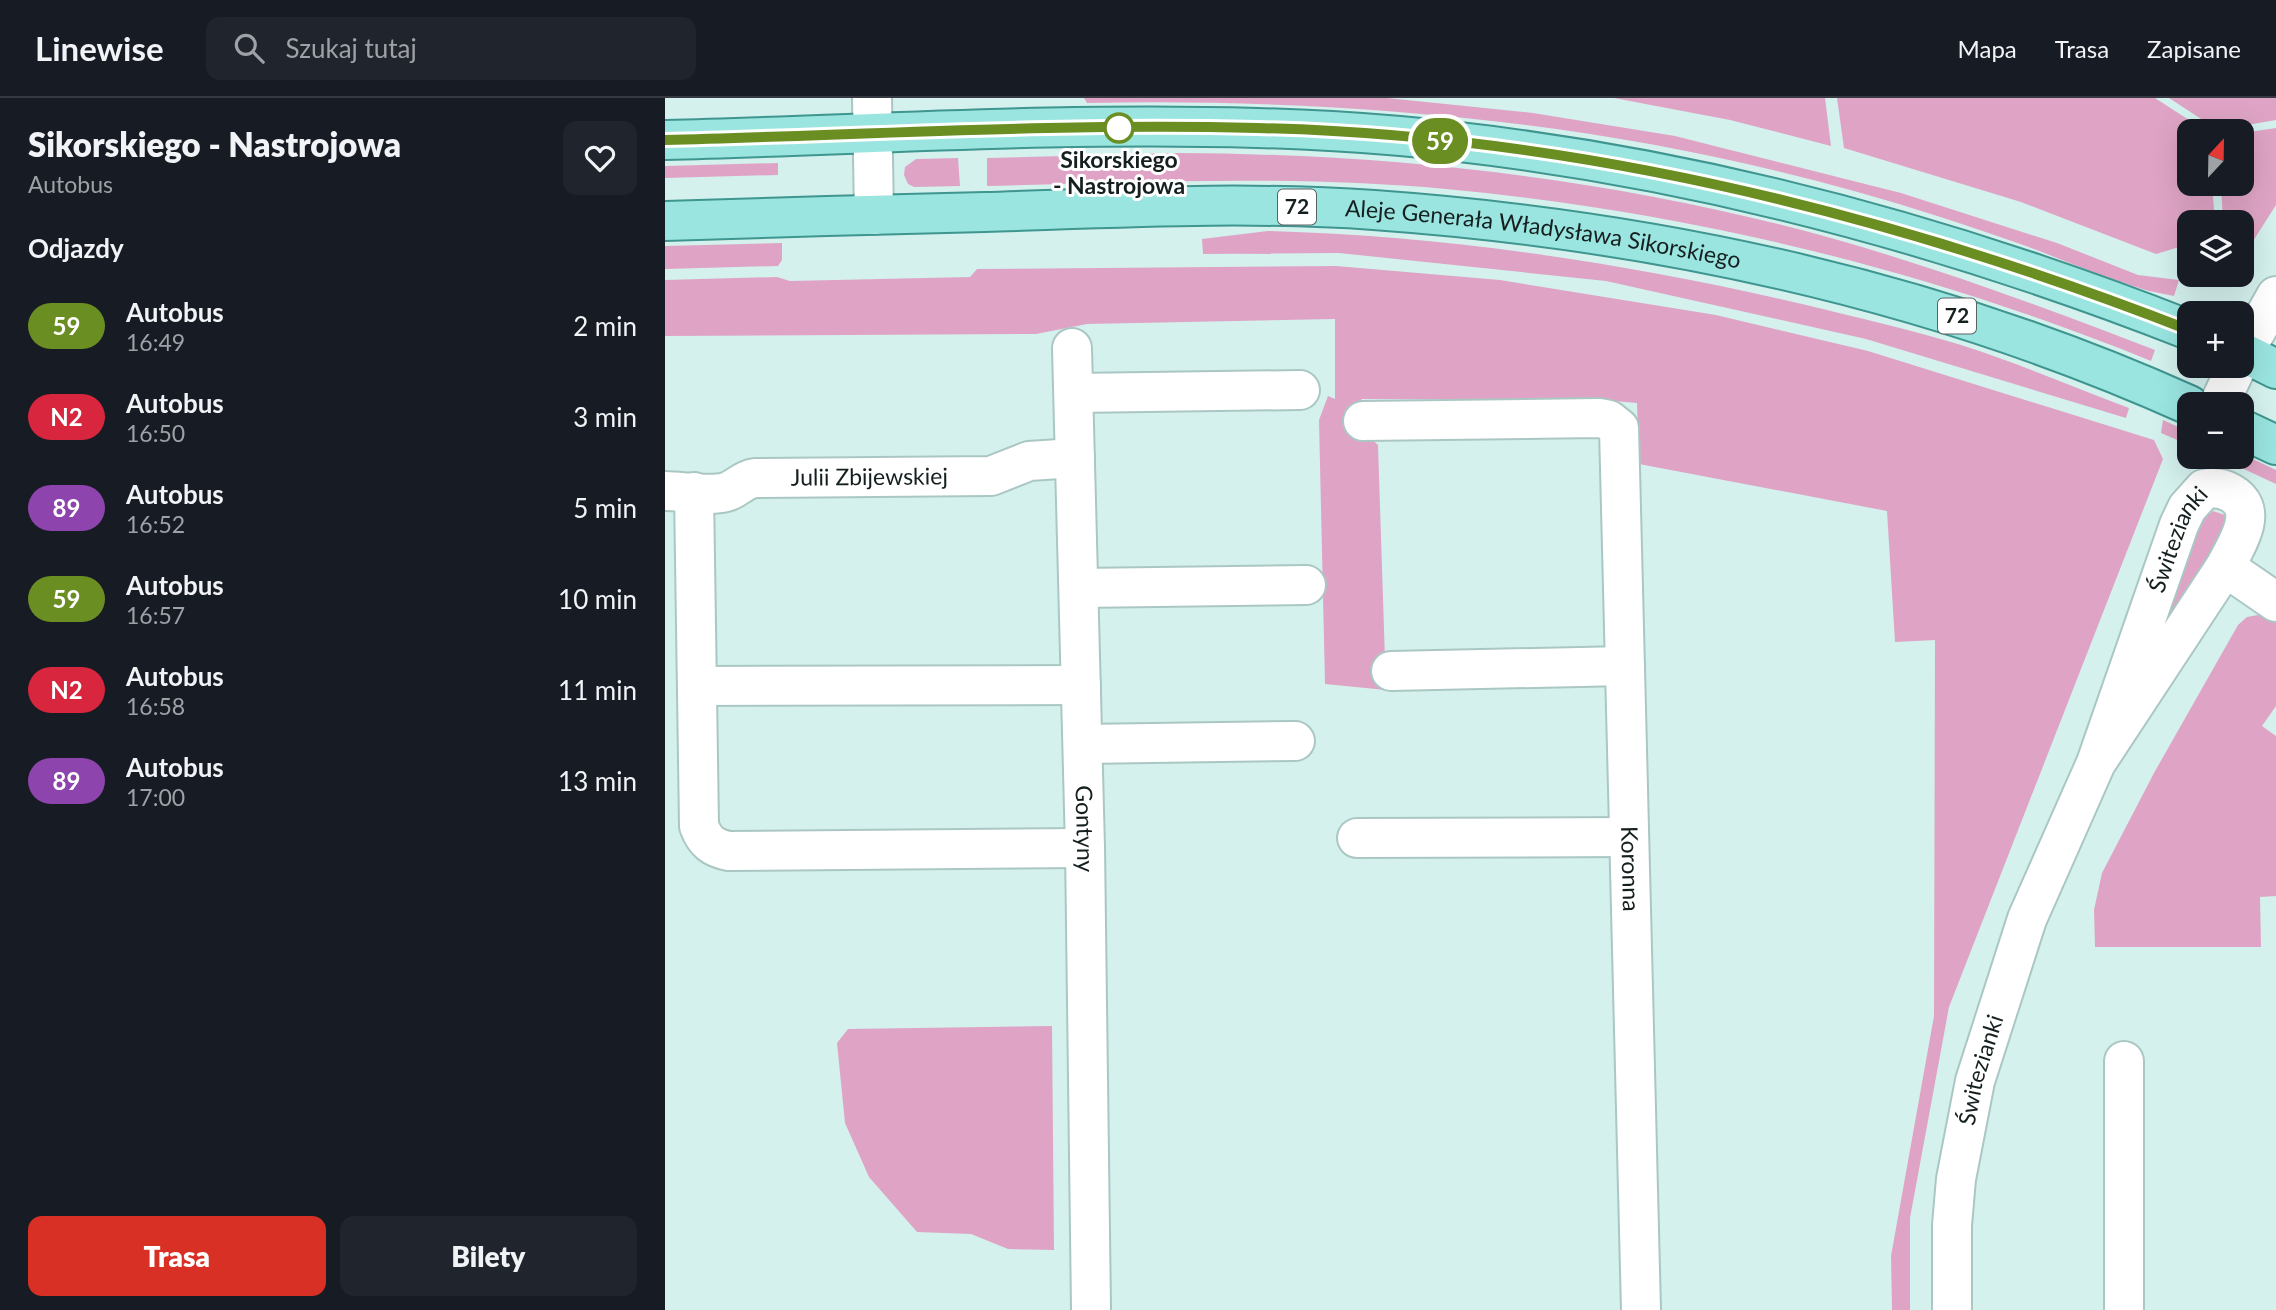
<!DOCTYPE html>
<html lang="pl">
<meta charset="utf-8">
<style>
body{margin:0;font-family:Lato,sans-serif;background:#20242c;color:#f1f3f6;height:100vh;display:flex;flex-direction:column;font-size:26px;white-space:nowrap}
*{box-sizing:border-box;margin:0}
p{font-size:23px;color:#9ea1a6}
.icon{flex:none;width:38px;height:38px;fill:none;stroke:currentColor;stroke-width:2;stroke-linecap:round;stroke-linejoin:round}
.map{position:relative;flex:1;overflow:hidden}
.side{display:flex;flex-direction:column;background:#171b24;width:665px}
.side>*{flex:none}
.badge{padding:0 14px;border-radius:23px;font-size:24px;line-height:46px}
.needle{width:46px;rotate:22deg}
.fabs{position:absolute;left:1512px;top:21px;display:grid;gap:14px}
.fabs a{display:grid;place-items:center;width:77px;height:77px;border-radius:14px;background:#171b24;box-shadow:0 7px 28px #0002;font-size:35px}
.map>.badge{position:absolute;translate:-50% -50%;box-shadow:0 0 0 4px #fff}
h2{padding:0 28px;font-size:26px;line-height:63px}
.round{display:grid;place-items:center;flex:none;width:74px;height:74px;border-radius:14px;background:#20242c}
.overview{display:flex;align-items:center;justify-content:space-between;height:119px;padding:0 28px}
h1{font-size:33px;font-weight:800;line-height:52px}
.primary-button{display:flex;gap:14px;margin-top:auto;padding:14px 28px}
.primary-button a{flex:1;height:80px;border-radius:14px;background:#d93025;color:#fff;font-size:28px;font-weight:800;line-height:80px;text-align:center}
.primary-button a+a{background:#20242c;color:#f1f3f6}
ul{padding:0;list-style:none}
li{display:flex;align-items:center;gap:21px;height:91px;padding:0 28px}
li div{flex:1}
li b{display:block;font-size:26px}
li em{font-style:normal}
li .badge{min-width:77px;font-weight:700;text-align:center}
header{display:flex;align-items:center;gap:42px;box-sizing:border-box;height:98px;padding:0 35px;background:#171b24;border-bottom:2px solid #363941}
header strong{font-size:33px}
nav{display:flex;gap:38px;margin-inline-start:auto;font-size:24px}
.search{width:490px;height:63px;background:#20242c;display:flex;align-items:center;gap:18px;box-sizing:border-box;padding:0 24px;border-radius:14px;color:#9ea1a6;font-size:26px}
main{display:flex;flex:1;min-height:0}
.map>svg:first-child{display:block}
.green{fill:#dfa4c5}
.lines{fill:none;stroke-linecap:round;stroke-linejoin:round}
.minor-casing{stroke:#abc7c4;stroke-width:42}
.major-casing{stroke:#3f958f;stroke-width:42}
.minor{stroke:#fff;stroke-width:38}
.major{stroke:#9ae5e0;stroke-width:38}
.line-casing{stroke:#fff;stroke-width:16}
.line{stroke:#6b8e23;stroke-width:10}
.stop-dot{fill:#fff;stroke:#6b8e23;stroke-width:3.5}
.labels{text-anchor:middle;stroke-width:6;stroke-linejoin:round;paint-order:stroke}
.shield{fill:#fff;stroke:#5b6262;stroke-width:2}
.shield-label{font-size:21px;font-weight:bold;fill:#151f1f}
.stop-label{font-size:23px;font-weight:bold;fill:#151f1f;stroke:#fff}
.street-label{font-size:23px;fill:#151f1f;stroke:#fff}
</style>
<header>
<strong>Linewise</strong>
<div class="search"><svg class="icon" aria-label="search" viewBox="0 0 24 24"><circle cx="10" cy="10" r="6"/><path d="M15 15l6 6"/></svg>Szukaj tutaj</div>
<nav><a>Mapa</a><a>Trasa</a><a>Zapisane</a></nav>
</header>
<main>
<section class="side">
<div class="overview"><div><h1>Sikorskiego - Nastrojowa</h1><p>Autobus</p></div><a class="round"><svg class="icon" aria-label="heart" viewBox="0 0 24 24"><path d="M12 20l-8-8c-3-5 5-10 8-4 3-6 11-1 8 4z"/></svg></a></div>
<h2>Odjazdy</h2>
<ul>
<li><span class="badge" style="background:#6b8e23;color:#fff">59</span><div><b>Autobus</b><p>16:49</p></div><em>2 min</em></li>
<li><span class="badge" style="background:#d7263d;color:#fff">N2</span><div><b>Autobus</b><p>16:50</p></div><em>3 min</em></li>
<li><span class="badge" style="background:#8e44ad;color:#fff">89</span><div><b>Autobus</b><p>16:52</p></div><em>5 min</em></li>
<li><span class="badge" style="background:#6b8e23;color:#fff">59</span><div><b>Autobus</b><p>16:57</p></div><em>10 min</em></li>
<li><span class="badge" style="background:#d7263d;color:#fff">N2</span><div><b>Autobus</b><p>16:58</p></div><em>11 min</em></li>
<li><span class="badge" style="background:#8e44ad;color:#fff">89</span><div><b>Autobus</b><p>17:00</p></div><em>13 min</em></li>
</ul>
<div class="primary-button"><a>Trasa</a><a>Bilety</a></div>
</section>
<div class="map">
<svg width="1611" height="1212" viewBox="0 0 1611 1212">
<rect width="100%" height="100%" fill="#d4f1ee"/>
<g class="green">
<path d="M419,0H722L868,15L1010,38L1236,95L1392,145L1473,177L1514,182L1509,198L1484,193C1442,181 1401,163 1361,148C1304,128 1247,109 1189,93C940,23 680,0 422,5Z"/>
<path d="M949,0H1160L1166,48L1065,22Z"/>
<path d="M1172,0H1490L1541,33H1524V86H1547L1550,124H1524V146L1491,156L1356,104L1179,50Z"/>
<path d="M1504,0H1611V22L1553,32Z"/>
<path d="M1611,30V107L1583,151L1577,153V124H1558L1556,86H1577V35Z"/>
<path d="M513,55C732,56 954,81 1166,140C1276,171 1383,211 1490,252L1486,263C1260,171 1025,114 781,91C629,77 475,84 322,88V60Z"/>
<path d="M293,60L295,88L249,89L243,86L239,77L240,69L251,61Z"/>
<path d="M113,65V77L0,80V68Z"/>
<path d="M603,133C782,138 962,165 1137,206C1190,219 1244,231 1296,247C1353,265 1408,289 1464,310L1461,320L1201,241L941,183L674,155L538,156L537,141Z"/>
<path d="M117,145V162L113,168L0,171V148Z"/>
<path d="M671,168L835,182L1051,217L1203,253L1489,342L1498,361L1284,909L1245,1120V1212H1227L1226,1158L1269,918L1270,542L1230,544L1222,413L974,366L972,305L937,302L696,301L701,309L702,337L713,347L721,592L660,586L654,322L663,298L670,301V221L422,226L371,236L0,238V182L112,179L125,183L305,179L312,171Z"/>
<path d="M1498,322L1524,334V347L1496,335Z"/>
<path d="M1577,356L1611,372V386L1553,359H1577Z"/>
<path d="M1548,413L1560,417L1563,422L1499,542L1491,538L1536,423Z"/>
<path d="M1593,517L1611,525V608L1597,628L1611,638V798L1595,799L1596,849H1430L1429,812L1437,775L1489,675L1573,527L1582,519Z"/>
<path d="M387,928L389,1152L343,1151L306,1136L252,1134L204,1079L180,1025L172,945L183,931Z"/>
</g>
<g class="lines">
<defs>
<g id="minor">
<path d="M207,0L209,117"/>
<path id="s1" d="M407,250L420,750L426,1212"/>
<path d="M1577,258L1611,198"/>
<path d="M409,295L635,292"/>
<path d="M1554,306L1572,268"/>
<path id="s2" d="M698,323L934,320L944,322L954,330L976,1212"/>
<path id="s3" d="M0,393C18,393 43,399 61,394C72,391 77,382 90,380L326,378L364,363L410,360"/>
<path d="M29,394L34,728C40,744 48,750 64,753L420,750"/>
<path d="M1560,469L1611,504"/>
<path d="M414,490L641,487"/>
<path d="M726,573L960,568"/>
<path d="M33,588L416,587"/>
<path d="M418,646L630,643"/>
<path d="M692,740L964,739"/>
<path d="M1459,963V1212"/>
<path id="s4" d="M1287,1212V1127L1291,1081L1310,983L1362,821L1431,665L1514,427L1522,410L1539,391C1549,389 1557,390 1566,395C1596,412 1571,447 1560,469L1431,665"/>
</g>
<g id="major">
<path d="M0,42C197,37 395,24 592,30C912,38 1228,116 1524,232"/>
<path id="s5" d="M0,123C107,119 213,117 320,114C449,110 580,103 709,112C989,132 1268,192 1524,307"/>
<path d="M1577,254L1611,271"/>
<path d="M1577,331L1611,347"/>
</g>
</defs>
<use href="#minor" class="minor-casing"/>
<use href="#major" class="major-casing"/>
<use href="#minor" class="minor"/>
<use href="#major" class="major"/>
</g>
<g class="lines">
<defs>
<path id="line" d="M0,42C197,37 395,25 592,30C912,37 1227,116 1524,232"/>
</defs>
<use href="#line" class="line-casing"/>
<use href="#line" class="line"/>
</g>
<circle class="stop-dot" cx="454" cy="30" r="14"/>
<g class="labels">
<g class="shield">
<rect x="613" y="91.5" width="38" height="35" rx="5"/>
<rect x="1273" y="200.5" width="38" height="35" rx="5"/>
</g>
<g class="shield-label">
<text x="632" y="116">72</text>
<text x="1292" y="225">72</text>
</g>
<g class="stop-label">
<text x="454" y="70">Sikorskiego<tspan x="454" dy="26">- Nastrojowa</tspan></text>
</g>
<g class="street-label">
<text dy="8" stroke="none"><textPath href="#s5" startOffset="880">Aleje Generała Władysława Sikorskiego</textPath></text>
<text dy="8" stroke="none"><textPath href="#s3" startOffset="208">Julii Zbijewskiej</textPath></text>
<text dy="8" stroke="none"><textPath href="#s4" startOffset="810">Świtezianki</textPath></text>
<text dy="8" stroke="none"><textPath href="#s1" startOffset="481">Gontyny</textPath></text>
<text dy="8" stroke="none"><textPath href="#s2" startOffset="700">Koronna</textPath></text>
<text dy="8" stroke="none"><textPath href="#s4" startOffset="243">Świtezianki</textPath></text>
</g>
</g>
</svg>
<div class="fabs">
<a><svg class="needle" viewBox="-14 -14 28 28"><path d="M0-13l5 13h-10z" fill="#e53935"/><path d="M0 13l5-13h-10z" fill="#9ea1a6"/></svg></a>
<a><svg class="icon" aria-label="layers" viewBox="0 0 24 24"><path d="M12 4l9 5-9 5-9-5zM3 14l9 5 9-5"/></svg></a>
<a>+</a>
<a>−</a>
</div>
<b class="badge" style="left:775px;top:43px;background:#6b8e23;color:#fff">59</b>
</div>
</main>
